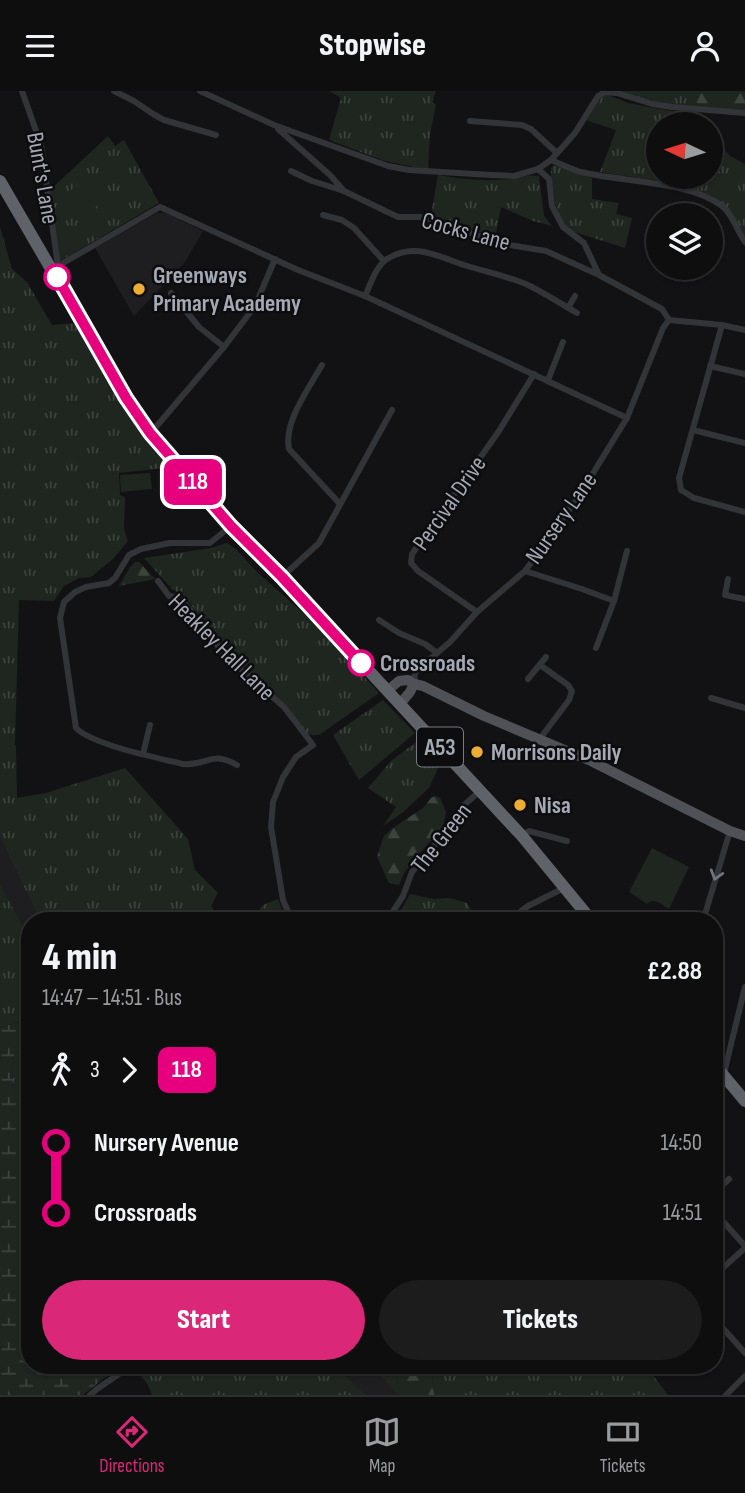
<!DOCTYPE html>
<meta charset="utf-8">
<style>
body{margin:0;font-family:"Sofia Sans Condensed",sans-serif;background:#1c1c1d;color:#f1f3f6;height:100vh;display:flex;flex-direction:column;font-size:26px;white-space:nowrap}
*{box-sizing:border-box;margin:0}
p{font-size:23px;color:#9b9c9e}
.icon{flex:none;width:38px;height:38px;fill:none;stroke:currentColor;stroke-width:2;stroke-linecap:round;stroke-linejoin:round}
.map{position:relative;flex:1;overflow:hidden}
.side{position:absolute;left:21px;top:821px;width:702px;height:462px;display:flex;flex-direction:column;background:#0e0e0f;border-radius:28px;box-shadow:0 2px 5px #0004,0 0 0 2px #2e2e2f}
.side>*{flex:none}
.badge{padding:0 14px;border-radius:10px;font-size:24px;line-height:46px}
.needle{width:46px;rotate:274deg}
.tools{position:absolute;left:646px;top:21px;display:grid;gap:14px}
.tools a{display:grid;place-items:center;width:77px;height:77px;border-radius:50%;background:#0e0e0f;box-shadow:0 2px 5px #0004,0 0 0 2px #2e2e2f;font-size:35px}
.map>.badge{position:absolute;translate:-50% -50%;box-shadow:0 0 0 4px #fff}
.legs{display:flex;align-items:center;gap:10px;height:77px;padding:0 21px;font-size:23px}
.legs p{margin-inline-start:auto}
.overview{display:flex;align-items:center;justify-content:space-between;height:119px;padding:0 21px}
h1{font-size:38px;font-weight:800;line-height:52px}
.cta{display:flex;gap:14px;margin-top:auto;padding:14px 21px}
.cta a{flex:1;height:80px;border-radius:42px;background:#db2777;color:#fff;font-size:28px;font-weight:800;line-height:80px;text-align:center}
.cta a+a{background:#1c1c1d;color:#f1f3f6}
ul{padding:0 21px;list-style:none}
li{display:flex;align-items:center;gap:24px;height:70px;font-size:26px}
li i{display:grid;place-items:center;width:10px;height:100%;margin:0 9px;background:currentColor}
li i::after{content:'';width:18px;height:18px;margin:-9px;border:5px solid;border-radius:50%;background:#0e0e0f}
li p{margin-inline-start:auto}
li:first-child i{background:linear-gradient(#0000 50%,currentColor 0)}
li:last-child i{background:linear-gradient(currentColor 50%,#0000 0)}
header{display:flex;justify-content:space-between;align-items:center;height:91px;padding:0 21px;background:#0e0e0f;font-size:32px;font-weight:800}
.dock{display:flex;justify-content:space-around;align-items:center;height:98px;border-top:2px solid #2e2e2f;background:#0e0e0f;font-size:19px;color:#9b9c9e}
.dock a{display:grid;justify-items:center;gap:4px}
.dock .selected{color:#db2777}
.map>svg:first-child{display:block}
.built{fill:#1e1e21}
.grass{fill:url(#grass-tufts)}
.forest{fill:url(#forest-firs)}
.wetland{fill:url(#wetland-marsh)}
.garden{fill:#1e261f}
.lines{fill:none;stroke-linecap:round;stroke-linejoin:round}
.street{stroke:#333438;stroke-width:6}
.primary{stroke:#4f5157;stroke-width:10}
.highway{stroke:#5f6269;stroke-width:12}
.oneway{stroke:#71747c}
.line-1-casing{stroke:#fff;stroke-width:16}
.line-1{stroke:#e6007e;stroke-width:10}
.stop-1-dot{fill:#fff;stroke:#e6007e;stroke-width:3.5}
.poi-dot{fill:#ecad32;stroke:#0d0d0f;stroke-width:2.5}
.labels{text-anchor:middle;stroke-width:5;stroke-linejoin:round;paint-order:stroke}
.shield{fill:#0d0d0f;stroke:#777a82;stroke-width:2}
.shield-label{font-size:23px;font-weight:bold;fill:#a4a9b4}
.street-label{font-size:24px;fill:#a4a9b4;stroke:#0d0d0f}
.poi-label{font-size:24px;font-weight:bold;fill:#a4a9b4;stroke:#0d0d0f;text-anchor:start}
.stop-label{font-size:24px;font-weight:bold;fill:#a4a9b4;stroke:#0d0d0f;text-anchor:start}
</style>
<header><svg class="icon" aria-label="menu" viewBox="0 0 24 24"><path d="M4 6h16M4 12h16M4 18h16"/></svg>Stopwise<svg class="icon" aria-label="person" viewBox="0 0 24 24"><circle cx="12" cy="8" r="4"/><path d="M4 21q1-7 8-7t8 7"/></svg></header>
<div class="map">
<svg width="745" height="1304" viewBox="0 0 745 1304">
<defs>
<pattern id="grass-tufts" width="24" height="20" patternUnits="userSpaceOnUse" patternTransform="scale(1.75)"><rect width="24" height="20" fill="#1e261f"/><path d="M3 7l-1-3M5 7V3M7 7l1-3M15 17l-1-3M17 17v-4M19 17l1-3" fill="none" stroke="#3c433d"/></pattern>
<pattern id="forest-firs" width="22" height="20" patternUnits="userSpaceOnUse" patternTransform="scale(1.75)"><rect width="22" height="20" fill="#1e261f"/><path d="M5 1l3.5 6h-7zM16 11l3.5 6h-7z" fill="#3c433d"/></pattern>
<pattern id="wetland-marsh" width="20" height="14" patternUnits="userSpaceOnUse" patternTransform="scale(1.75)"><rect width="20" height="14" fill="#1e261f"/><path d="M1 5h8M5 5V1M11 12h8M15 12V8" fill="none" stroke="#3c433d"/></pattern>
</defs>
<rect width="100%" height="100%" fill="#121214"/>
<g class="built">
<path d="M157,122H166L203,140L185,171L134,225L95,157Z"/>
<path d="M0,746L40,829L30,830V848L0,793Z"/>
<path d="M334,1274H369L399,1304H366Z"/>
</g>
<g class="grass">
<path d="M329,0H436L432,11L436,14L430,43L428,79L385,70L329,49L341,7Z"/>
<path d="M619,0H745V1L707,17L658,12Z"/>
<path d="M602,4H608L628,12L659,18L689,22L700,33H658V86H710L711,44L730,65L745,73V146L732,121L713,106L680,93L600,81L616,39L586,29Z"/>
<path d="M108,45L115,55L124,49L159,112L60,170L50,99Z"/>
<path d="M556,74L592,87V108L619,112L616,123L632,127L625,157L568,139C558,122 555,116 553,97C552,88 549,84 552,75Z"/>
<path d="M438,84C461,88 487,91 511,88C521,87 528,83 539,85L544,125L552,135L533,130L501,116L495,147L431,124Z"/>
<path d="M0,136L12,178L27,191L52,234L74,232L121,313L139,338L173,376L119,382L120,404L125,406L124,438L128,450L113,468L91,486L79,487L64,495L54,510L19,509L15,654L16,655L17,707L46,702L125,677L188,748L195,779L218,802L211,815L221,828L226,827L237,829H40L0,746Z"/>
<path d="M227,452L236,458L257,481L322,539L379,602L319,644H312L307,643L277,606L222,560L214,543L184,505L172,498L144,467L211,457Z"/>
<path d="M383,609L415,642L359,689L333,644Z"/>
<path d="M420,648L441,671L429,697L402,722L383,735L396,716L368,697L391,670Z"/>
<path d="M0,793L30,848V928L2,936L0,935Z"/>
<path d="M410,803L433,808L450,807L467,812L477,829H392L402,817Z"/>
<path d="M278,808L285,828L283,829H253L263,814Z"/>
<path d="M30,954V1019C6,1006 13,987 14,963Z"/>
<path d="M144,1274H334L366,1304H152L148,1294L135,1278Z"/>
<path d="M369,1274H394L400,1304H399Z"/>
<path d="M431,1274H645L668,1304H434Z"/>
</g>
<g class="forest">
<path d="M717,0H745V20L701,16L696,10L702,1Z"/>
<path d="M135,471H139L155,488L119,495L130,476Z"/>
<path d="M436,705L440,707L446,721L443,736L418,764L404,782L399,794L389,792L377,766L384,745L390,739L423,717L432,706Z"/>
<path d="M394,1274H431L434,1304H400Z"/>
</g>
<path class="wetland" d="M30,928V954L14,963C13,987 6,1006 30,1019V1274H124L103,1288L83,1304H0V935L2,936Z"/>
<g class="garden">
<path d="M84,90L100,113L83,125L68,101Z"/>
<path d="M150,382L152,398L121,401L120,384Z"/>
<path d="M652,757L689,776L669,818C661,813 654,806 647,813L629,801Z"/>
</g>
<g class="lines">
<g class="street">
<path d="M22,0L41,54L58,175"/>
<path d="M114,0L134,10L153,23L164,29L216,44"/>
<path d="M200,0L274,34L388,75L409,79L491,84L514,85L538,78L551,69L575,42L598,5L605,1L617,2L652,13L672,16L745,22"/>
<path d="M470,30L522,34L531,38L557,62"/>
<path d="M278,38L330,84L344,100L398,126H420L437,130L498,152L546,160L599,184L662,218L669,229"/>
<path d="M551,69C561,73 571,78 581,81C622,91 689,90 722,115C733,123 737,140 745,151"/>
<path d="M538,78L549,88L552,115L563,136L584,152L599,184"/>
<path d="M291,80L312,90L344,100"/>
<path d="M323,124L342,129L354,137L384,170"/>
<path d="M52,177L58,175L160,116L298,179L365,205L627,327"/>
<path d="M171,202L199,236L224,256"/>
<path d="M365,205C371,193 375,176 387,168C414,151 437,165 464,174C486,181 509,185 530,195C546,203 561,213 577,222"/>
<path d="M568,217L575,205"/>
<path d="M669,229L722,234L745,239"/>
<path d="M722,234L679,387L681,399L694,407L745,421"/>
<path d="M322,274C309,297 283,332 289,358L340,413"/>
<path d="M710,275L745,283"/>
<path d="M548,289L563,251"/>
<path d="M693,339L745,352"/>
<path d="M150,343L224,256L255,215L275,168"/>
<path d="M231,435L210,452H170L141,458L129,464L115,487L109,492L86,496L75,501L64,511L60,527L76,637C93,654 158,667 183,673C209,675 210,659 237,674"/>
<path d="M525,480L582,498L614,510"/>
<path d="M282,486L319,452L392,319"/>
<path d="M728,488L725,504L745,508"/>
<path d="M158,490L169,505L180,507L213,546L221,561L284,616L313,654L296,666L283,686L273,711L271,736L283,809L292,830"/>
<path d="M477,521L418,480L411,472L412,463L499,340L534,283"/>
<path d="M379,529L399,542L425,553L437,562"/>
<path d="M596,557L614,510L627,460"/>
<path d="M528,588L546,566"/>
<path d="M417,593L414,586L416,580L450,551L477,521L525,480L579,405L627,327L663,237L669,229"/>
<path d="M711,607L745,617"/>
<path d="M539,649L569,609L572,600L568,594L540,574"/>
<path d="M143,663L150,634"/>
<path d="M522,745L529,740L567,750"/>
<path d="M382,830L392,822L403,805L412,781L432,757L450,739L463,715L480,700"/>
<path d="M508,830L528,815L564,797"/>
<path d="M703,830L730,740"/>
<path d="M724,982L745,896"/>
<path d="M714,1102L729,1088"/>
<path d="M714,1120L745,1155"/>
<path d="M714,1185L745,1157"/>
<path d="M714,1227L745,1262"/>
<path d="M90,1304L97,1298L132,1274"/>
<path d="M726,1304L745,1285"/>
</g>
<g class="primary">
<path d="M387,600L399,590L408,589L414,593L423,595L484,625L591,670L730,740L745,745"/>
<path d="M400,613L410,601L414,593"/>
</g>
<g class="highway">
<path d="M0,90L126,307L150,343L231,435L282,486L522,745L592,830"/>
<path d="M714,973L745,1010"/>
</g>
</g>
<defs><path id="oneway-chevron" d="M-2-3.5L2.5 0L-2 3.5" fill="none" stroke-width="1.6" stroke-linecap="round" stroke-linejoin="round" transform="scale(1.75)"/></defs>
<use class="oneway" href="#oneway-chevron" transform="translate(716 784) rotate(107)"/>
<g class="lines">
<defs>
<path id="line-1" d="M57,186L126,307L150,342L231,435L282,486L361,572"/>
</defs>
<use href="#line-1" class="line-1-casing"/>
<use href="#line-1" class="line-1"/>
</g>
<g class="stop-1-dot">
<circle cx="57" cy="186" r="12"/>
<circle cx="361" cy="572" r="12"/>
</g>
<g class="poi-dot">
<circle cx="139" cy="198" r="7"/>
<circle cx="477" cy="661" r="7"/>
<circle cx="520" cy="714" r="7"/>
</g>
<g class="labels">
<rect class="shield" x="417" y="636.5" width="46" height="39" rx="5"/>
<g class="shield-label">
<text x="440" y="664">A53</text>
</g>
<g class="street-label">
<text transform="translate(43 87) rotate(80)" y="8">Bunt's Lane</text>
<text transform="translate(466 140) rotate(15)" y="8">Cocks Lane</text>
<text transform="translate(449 412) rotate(-55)" y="8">Percival Drive</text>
<text transform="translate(561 427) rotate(-55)" y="8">Nursery Lane</text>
<text transform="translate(222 556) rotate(45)" y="8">Heakley Hall Lane</text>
<text transform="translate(441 747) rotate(-52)" y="8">The Green</text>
</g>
<g class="poi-label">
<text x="153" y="192">Greenways<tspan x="153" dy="28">Primary Academy</tspan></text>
<text x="491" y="669">Morrisons Daily</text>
<text x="534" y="722">Nisa</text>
</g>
<g class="stop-label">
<text x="380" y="580">Crossroads</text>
</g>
</g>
</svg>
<div class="tools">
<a><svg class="needle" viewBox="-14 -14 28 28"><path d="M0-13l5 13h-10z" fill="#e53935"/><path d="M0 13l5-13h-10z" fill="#9b9c9e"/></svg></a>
<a><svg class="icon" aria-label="layers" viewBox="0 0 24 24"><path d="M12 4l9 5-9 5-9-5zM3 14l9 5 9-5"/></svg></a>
</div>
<b class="badge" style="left:193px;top:391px;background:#e6007e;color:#fff">118</b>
<section class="side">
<div class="overview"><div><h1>4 min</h1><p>14:47 – 14:51 · Bus</p></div><b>£2.88</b></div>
<div class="legs"><svg class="icon" aria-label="walk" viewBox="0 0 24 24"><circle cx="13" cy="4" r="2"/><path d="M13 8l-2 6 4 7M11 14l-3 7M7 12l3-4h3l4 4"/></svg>3<svg class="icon" aria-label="forward" viewBox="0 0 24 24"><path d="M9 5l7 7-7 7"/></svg><b class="badge" style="background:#e6007e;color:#fff">118</b></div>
<ul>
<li><i style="color:#e6007e"></i><b>Nursery Avenue</b><p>14:50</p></li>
<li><i style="color:#e6007e"></i><b>Crossroads</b><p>14:51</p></li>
</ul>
<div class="cta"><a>Start</a><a>Tickets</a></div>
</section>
</div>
<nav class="dock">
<a class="selected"><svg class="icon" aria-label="directions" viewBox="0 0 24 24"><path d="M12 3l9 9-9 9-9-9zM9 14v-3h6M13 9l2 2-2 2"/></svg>Directions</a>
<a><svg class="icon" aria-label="map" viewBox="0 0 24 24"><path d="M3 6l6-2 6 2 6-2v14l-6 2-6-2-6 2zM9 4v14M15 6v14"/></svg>Map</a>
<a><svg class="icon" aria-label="tickets" viewBox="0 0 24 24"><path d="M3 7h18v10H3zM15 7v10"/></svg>Tickets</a>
</nav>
